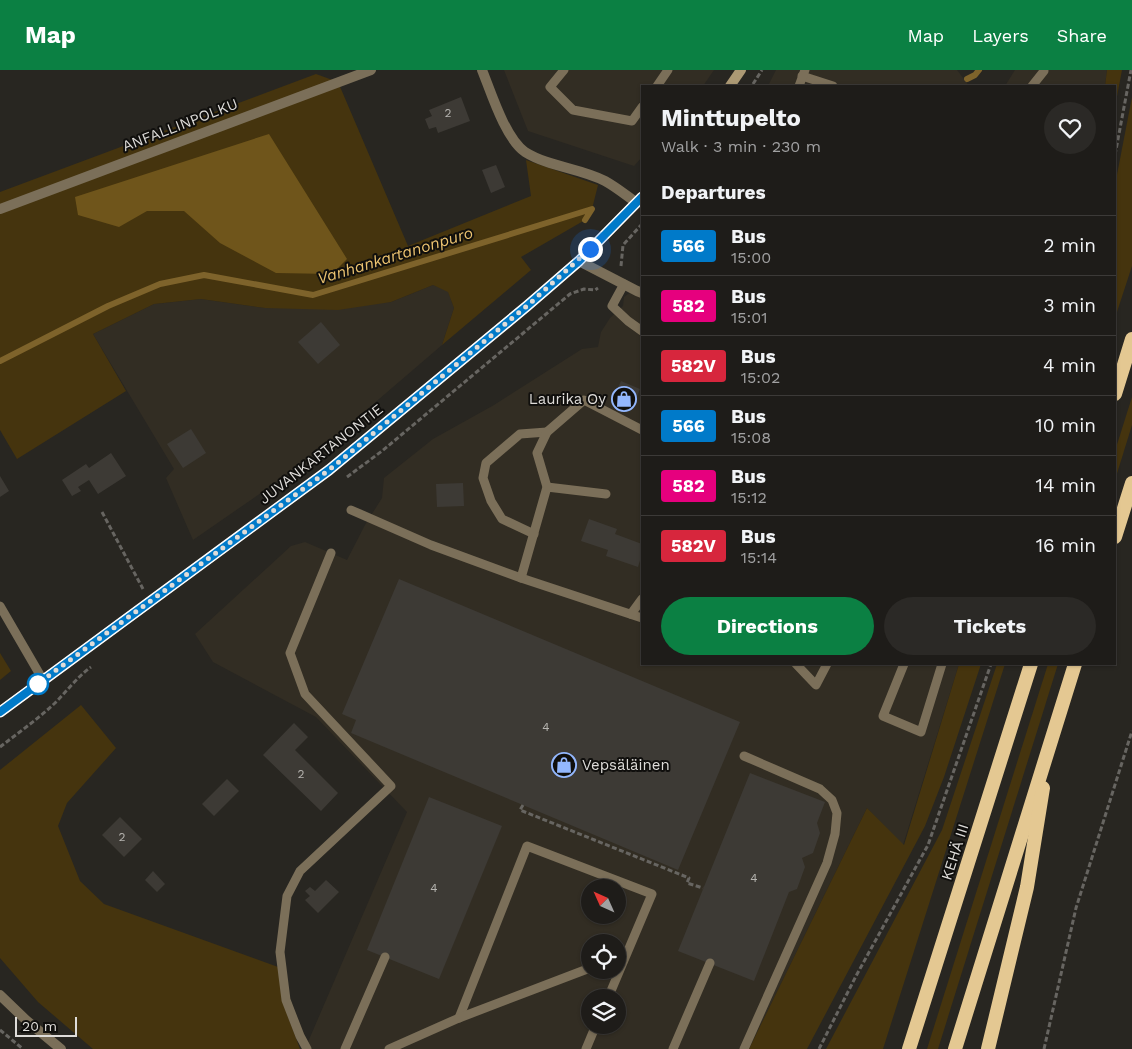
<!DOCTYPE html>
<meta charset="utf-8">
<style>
body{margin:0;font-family:"Work Sans",sans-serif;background:#2b2926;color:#f1f3f6;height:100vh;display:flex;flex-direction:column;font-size:19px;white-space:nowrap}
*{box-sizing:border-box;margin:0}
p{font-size:16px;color:#a1a1a2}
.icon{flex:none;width:28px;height:28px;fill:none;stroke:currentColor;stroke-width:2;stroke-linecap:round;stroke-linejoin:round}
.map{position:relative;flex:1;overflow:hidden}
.details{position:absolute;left:641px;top:15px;width:475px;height:580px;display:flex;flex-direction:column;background:#1e1c19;border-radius:0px;box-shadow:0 1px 4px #0004,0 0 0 1px #3c3a38}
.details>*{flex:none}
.badge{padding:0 10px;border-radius:4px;font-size:18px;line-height:32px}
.needle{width:32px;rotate:315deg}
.fabs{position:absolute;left:581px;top:809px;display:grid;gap:10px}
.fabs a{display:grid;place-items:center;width:45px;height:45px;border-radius:50%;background:#1e1c19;box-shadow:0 1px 4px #0004,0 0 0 1px #3c3a38;font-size:25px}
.scale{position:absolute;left:15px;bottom:12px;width:62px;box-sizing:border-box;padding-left:5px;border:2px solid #dedcd9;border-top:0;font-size:14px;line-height:18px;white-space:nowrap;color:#dedcd9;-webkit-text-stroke:4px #100f0d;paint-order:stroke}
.you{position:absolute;width:25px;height:25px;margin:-12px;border:4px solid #fff;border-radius:50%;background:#1a73e8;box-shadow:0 0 0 8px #1a73e833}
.map>.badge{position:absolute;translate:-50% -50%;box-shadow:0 0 0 2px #fff}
h2{padding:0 20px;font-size:19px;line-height:45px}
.round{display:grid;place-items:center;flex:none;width:52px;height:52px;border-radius:26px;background:#2b2926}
.head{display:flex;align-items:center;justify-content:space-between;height:85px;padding:0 20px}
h1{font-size:24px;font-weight:700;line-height:38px}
.cta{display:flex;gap:10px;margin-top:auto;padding:10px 20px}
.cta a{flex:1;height:58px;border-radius:30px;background:#0b8043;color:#fff;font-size:20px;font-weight:700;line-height:58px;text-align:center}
.cta a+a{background:#2b2926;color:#f1f3f6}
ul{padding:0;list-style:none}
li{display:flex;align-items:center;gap:15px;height:60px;padding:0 20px;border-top:1px solid #3c3a38}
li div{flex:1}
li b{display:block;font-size:19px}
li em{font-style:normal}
li .badge{min-width:55px;font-weight:700;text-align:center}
header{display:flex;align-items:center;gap:30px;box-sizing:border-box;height:70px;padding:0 25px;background:#0b8043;color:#fff}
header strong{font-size:24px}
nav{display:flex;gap:28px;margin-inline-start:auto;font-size:18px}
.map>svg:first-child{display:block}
.built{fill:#322d23;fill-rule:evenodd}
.green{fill:#45340e}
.forest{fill:#6f551b}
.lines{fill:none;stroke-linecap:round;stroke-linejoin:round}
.stream{stroke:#7e632b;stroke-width:6}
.building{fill:#3d3a35}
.path{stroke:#676561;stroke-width:3;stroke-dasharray:5 2.5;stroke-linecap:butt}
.service{stroke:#7b6f59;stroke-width:9}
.minor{stroke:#7b6f59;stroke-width:10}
.secondary{stroke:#ac9974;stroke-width:10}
.trunk{stroke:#e4c892;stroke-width:14}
.line-casing{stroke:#fff;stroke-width:11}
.line{stroke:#007ac9;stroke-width:8}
.walk{stroke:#dedcd9;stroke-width:5;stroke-dasharray:0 9}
.stop-dot{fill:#fff;stroke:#007ac9;stroke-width:2.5}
.labels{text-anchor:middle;stroke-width:4;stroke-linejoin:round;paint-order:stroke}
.number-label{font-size:12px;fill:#b6b4b0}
.street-label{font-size:15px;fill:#dedcd9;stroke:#100f0d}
.poi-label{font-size:15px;fill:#dedcd9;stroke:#100f0d;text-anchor:end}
.water-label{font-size:16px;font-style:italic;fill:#ecc370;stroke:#100f0d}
</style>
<header>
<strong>Map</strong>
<nav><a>Map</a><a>Layers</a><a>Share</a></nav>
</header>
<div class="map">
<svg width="1132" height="979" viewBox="0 0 1132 979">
<rect width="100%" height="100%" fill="#282621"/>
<g class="built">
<path d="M504,0H714L703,16H642V87L634,96L528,61Z"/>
<path d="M776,0H957L969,16H768Z"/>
<path d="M1015,0H1107L1105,16H1005Z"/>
<path d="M642,214V594H959L903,775L867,738L749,979H305L407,742L316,647L213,592L195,564L291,476L305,472L347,490L365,455L382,428L384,408L433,369L494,335L582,279L598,277L601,262L610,248L623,236L624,227ZM590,818H618V845H590ZM590,872H618V900H590ZM590,928H618V955H590Z"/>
<path d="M433,215L448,221L454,238L442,275L322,378L258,425L193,470L166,408L174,399L93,264L154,234L201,229L265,238L391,232Z"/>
</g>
<g class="green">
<path d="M1107,0H1122L1115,37V16H1105Z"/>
<path d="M316,4L338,12L408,176L531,126L526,90L598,115L592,139L585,150L521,187L531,200L442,275L454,238L448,222L433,215L391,232L338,240L265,238L201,229L154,234L93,264L126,321L17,389L0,360V122Z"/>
<path d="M1132,27V196L1115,248V115Z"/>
<path d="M1132,327V355L1115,410V381Z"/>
<path d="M0,583L11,601L0,610Z"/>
<path d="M959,594H981L944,707L925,756L807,979H749L867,738L904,775Z"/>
<path d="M997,594H1005L883,979H826L942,760Z"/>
<path d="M1048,594H1058L938,979H927Z"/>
<path d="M81,635L116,678L67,733L58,756L80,811L104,834L278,897L282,930L300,979H93L38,932L0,888V700Z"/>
</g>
<path class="forest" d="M269,64L347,189L332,204L276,203L220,173L184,141H147L119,157L78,145L75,127Z"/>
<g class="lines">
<g class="stream">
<path d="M967,9L975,5L979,0"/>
<path d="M0,291L108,236L160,214L204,205L313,225L592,139L585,150"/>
</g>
</g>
<g class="building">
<path d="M461,27L470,51L438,63L436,57L429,59L425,49L432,46L429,40Z"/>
<path d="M496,95L505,117L491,123L482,100Z"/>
<path d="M321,252L340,275L318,294L298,272Z"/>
<path d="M621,311L640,319L632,338L613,329Z"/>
<path d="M191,359L206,383L183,398L167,374Z"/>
<path d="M111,383L126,406L98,424L89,410L78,417L81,421L72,426L62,410L86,394L89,398Z"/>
<path d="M0,406L9,421L0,427Z"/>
<path d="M463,413L464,436L437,437L436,414Z"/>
<path d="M589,449L617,459L615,464L642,474V484L638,497L606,486L608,480L581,471Z"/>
<path d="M399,509L740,652L678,800L351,663L356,650L342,644Z"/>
<path d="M294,653L308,667L295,680L338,723L321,741L263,685Z"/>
<path d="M750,703L825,732L817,753L820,763L813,783L802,788L805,797L797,819L789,822L754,911L678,881Z"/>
<path d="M227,709L239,721L214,746L202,734Z"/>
<path d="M429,727L502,756L439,909L367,880Z"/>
<path d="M120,747L142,769L124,787L102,765Z"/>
<path d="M153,801L165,814L157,822L145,810Z"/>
<path d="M326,810L339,822L318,843L305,830L310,826L305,821L310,817L315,821Z"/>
</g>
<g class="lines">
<g class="path">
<path d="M753,14L762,0"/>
<path d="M1115,85L1131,0"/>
<path d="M621,196L623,175L642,154"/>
<path d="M347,407L382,381L570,224L584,219L595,220L598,218"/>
<path d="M102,442L143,519"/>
<path d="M0,677C18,663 38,649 55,633C67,621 77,607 91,597"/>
<path d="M523,735L520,740L689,808L687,813L703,818"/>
<path d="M0,960L23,979"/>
<path d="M819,979L856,906L928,775L991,594"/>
<path d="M1044,979L1076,838L1132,661"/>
</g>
<g class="service">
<path d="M564,0L550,17L573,40L632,51L642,37"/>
<path d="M802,6L833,16"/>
<path d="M657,16L668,0"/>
<path d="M799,16L805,0"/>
<path d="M1032,16L1044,1"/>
<path d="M624,214L612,236L628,251L642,261"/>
<path d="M547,417L606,424"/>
<path d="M351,440L431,475L521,508L642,548"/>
<path d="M534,464L502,449L491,431L483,408L486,393L520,364L547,362"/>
<path d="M521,508L547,417L537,383L547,362L584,330L642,360"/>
<path d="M0,536L43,610"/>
<path d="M631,544L642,529"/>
<path d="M796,594L816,615L827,594"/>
<path d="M904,594L883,646L921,662L942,594"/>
<path d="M744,686L820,719L832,730L837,743L835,764L827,793L744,979"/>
<path d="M459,948L527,776L652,824L608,928"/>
<path d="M307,979L300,966L286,930L280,882L287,826L300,801L391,716L305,624L290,583L331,483"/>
<path d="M345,979L385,887"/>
<path d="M389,979L459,948L590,898"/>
<path d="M586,979L596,955"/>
<path d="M673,979L710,893"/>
</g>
<g class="minor">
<path d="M482,0C491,22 505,68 525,82C549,97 580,98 605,111C616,117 627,126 637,133"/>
<path d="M0,139L371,0"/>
<path d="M579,191L637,221L642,223"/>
<path d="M0,925L26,950L61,979"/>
</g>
<g class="secondary">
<path d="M730,16L741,0"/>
<path d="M0,642L329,400L527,236L579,191L642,127"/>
</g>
<g class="trunk">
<path d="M1115,324L1132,269"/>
<path d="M1115,467L1132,413"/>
<path d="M909,979L1031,594"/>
<path d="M955,979L1075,594"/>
<path d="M988,979L1027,817L1043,718"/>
</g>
</g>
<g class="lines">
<defs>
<path id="line" d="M0,642L329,400L527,236L579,191L642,127"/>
</defs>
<use href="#line" class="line-casing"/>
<use href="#line" class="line"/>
<path class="walk" d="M38,614L36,615L329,400L527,236L590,179"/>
</g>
<defs>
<symbol id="shop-ring" viewBox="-11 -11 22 22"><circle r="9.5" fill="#100f0d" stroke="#93b7fd" stroke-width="1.5"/><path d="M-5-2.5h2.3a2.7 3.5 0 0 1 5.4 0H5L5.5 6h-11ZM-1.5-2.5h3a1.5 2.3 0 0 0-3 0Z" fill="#93b7fd"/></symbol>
</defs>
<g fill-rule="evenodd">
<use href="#shop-ring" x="610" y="315" width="28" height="28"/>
<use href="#shop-ring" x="550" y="681" width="28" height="28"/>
</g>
<circle class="stop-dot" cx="38" cy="614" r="10"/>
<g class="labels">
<g class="number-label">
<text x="448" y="47">2</text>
<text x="546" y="661">4</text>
<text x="301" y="708">2</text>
<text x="122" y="771">2</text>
<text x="754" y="812">4</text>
<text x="434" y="822">4</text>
</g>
<g class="street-label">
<text transform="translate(180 55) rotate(-21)" y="5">ANFALLINPOLKU</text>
<text transform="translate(321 384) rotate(-38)" y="5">JUVANKARTANONTIE</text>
<text transform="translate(955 782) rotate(-72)" y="5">KEHÄ III</text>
</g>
<g class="poi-label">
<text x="606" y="334">Laurika Oy</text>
<text x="582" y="700" text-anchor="start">Vepsäläinen</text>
</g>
<g class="water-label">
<text transform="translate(395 185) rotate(-17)" y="6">Vanhankartanonpuro</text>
</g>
</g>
</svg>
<div class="fabs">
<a><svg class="needle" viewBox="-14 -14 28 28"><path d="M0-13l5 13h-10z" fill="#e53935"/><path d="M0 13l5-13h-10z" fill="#a1a1a2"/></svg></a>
<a><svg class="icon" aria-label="locate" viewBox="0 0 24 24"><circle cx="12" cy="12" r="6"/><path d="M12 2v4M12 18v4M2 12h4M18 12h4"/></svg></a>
<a><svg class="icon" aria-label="layers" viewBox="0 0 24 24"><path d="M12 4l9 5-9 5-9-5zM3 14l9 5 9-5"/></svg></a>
</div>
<div class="scale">20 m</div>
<div class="you" style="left:590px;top:179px"></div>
<section class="details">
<div class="head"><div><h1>Minttupelto</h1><p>Walk · 3 min · 230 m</p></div><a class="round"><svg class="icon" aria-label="heart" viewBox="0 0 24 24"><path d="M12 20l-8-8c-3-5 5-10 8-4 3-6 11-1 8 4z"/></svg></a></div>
<h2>Departures</h2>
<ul>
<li><span class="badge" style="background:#007ac9;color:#fff">566</span><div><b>Bus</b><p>15:00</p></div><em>2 min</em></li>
<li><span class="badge" style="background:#e6007e;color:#fff">582</span><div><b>Bus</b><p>15:01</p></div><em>3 min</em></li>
<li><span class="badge" style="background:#d7263d;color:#fff">582V</span><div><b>Bus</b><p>15:02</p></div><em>4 min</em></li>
<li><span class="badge" style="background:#007ac9;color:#fff">566</span><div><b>Bus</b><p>15:08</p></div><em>10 min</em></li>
<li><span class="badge" style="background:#e6007e;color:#fff">582</span><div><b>Bus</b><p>15:12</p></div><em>14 min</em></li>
<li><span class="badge" style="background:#d7263d;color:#fff">582V</span><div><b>Bus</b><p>15:14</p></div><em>16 min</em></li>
</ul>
<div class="cta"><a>Directions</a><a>Tickets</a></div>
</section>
</div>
